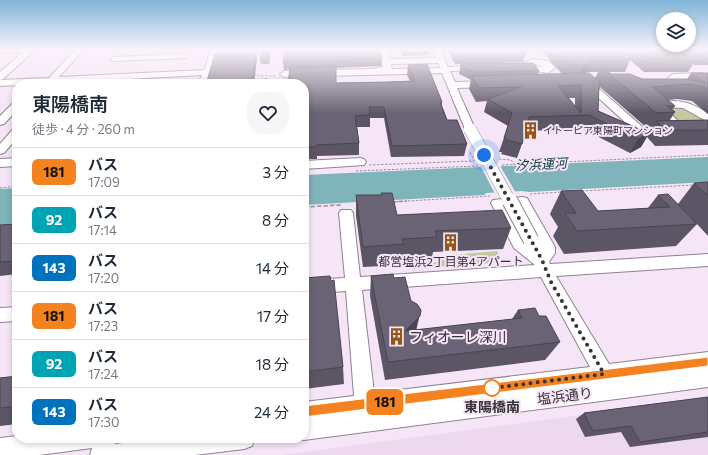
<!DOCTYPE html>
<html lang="ja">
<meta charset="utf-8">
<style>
body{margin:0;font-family:Commissioner,"Noto Sans JP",sans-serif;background:#f6f6f7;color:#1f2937;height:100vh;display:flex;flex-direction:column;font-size:15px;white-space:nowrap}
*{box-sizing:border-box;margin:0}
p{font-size:13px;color:#747a83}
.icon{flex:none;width:22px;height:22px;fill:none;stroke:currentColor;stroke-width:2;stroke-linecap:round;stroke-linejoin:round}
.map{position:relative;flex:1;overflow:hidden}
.drawer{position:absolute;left:12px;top:79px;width:297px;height:364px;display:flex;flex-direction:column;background:#fff;border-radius:16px;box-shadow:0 2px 6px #0003}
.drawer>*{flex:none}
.badge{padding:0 8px;border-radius:6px;font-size:14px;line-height:26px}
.buttons{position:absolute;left:656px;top:12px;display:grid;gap:8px}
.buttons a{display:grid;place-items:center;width:40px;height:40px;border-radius:50%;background:#fff;box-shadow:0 2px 6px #0003;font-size:20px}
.you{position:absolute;width:20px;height:20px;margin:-10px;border:3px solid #fff;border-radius:50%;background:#1a73e8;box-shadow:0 0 0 6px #1a73e833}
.map>.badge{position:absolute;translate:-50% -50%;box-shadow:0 0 0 2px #fff}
.round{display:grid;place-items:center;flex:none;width:42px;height:42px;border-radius:16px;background:#f6f6f7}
.headline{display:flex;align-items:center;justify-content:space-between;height:68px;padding:0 20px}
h1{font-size:19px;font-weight:600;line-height:30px}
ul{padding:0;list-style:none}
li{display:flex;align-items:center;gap:12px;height:48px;padding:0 20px;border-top:1px solid #e0e1e3}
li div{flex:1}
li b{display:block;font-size:15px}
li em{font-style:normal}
li .badge{min-width:44px;font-weight:700;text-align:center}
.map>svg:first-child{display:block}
.built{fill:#eed8ef}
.green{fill:#c4c7a0}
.water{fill:#7fb4ba}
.pier{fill:#f5e5f6}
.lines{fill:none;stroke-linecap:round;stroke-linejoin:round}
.minor-casing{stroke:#908291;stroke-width:2}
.path-far1{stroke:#9c919d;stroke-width:1;stroke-dasharray:2.5 1.5;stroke-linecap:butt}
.path{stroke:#9c919d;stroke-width:1.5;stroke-dasharray:4.5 2;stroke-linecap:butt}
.minor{fill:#fff;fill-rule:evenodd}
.minor-bridge-far1-casing{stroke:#908291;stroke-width:13;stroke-linecap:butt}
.minor-bridge-casing{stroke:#908291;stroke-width:17;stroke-linecap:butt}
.minor-bridge-far1{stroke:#fff;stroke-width:12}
.minor-bridge{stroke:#fff;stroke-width:15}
.wall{fill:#5b5565;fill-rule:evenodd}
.shaded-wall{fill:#4a4552}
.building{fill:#6a6375;stroke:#4a4552;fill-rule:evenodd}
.line{fill:#f58220;stroke:#fff}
.walk{stroke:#383239;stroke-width:4;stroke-dasharray:0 7.2}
.stop-dot{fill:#fff;stroke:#f58220;stroke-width:2}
.labels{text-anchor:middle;stroke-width:4;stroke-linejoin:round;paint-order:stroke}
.far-poi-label{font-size:10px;fill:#383239;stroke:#f5e5f6;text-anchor:start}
.poi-label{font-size:12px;fill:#383239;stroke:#f5e5f6}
.water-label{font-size:13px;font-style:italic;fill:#0d4044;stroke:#f5e5f6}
.near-poi-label{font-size:14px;fill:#383239;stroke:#f5e5f6;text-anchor:start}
.near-street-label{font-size:14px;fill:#383239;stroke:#f5e5f6}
.near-stop-label{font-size:14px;font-weight:bold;fill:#383239;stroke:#f5e5f6}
</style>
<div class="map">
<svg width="708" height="455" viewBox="0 0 708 455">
<rect width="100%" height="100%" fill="#f5e5f6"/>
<g class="built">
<path d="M218,50H273L272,57L215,60Z"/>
<path d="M708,398V455H281Z"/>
</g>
<g class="green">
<path d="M690,102L708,117V133L663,134L649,103Z"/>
<path d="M497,251L502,262L433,267L431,263L439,262L438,256Z"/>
</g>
<g class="water">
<path d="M708,157V182L529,192L522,191L486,193L484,195L304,205V175Z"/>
<path d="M17,188V226L0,227V189Z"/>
</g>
<path class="pier" d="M499,164L516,193L495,194L480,165Z"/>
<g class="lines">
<defs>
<g id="minor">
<path d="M0,50H35L3,79L0,80V72L23,52L0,53Z"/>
<path d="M75,50H83L59,77L204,70L211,50H219L208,84H198L202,75L0,86V80L49,78Z"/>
<path d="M379,50H387L390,59L436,58L433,50H441L448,67L476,65V69L473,70L450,71L455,82L488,81L493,84L488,87L457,88L475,129L474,131L470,132L465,129L442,73L284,77L280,74L284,71L372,69L383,67ZM438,63L440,68L392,69L391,64Z"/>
<path d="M183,54L187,56L186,58L114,61L110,59L114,57Z"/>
<path d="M532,59L549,61L555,68L548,73L529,70L524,63ZM533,64L545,67L535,66Z"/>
<path d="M703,73L707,76L706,78L675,80L665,88L655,89L650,86L652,84L662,83L673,74Z"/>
<path d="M585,78L588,79L646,130L658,131L659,133L658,135H639L582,83L581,81Z"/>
<path d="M17,101V110L4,124L0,125V116L14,102Z"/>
<path d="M660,101C679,100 693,102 708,114V122L683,108L663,107L690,132L689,134H681L652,107Z"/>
<path d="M17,128V138L4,153L0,154V144L13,129Z"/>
<path d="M17,158V166L0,167V159Z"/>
<path d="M360,158L364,159L366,162L364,165L304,169V161Z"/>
<path d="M522,197L527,198L555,247V253L549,262L550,264L708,254V266L556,276L609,364L708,352V387L304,440L298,438H304V402L354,396L346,291L304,294V280L345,278L339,213L341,210H351L353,213L360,277L535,265L514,248L491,203L493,200ZM518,206L534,236H526L524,240L507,207ZM541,277L590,367L374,393L362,290Z"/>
<path d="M17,307V321L0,322V308Z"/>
<path d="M17,436V438H117L115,444L160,438H255L252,446L244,449L195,455H90L92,448L39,455H0V438Z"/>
</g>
</defs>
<use href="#minor" class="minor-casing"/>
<g class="path-far1">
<path d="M253,75L277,76"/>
<path d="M499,159L511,160L514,164"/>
<path d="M369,165L474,161L470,152"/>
<path d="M502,165L708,155"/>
<path d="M356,171L478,166"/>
<path d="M0,188L17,186"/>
<path d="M582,191L694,185"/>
<path d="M530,194L562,192"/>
<path d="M392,202L490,196"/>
</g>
<g class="path">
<path d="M392,202L407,201"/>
<path d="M304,207L341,205"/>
</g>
<use href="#minor" class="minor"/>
<defs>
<path id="minor-bridge-far1" d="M470,129L510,202"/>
<path id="minor-bridge" d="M510,201L531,240"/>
</defs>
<use href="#minor-bridge-far1" class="minor-bridge-far1-casing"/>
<use href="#minor-bridge" class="minor-bridge-casing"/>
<use href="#minor-bridge-far1" class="minor-bridge-far1"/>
<use href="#minor-bridge" class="minor-bridge"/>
</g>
<g class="wall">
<path d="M262,50H271L269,64H261L260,59Z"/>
<path d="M400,50H429L428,54L425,55L402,56Z"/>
<path d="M447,50H527L523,62L476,64L539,71L538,74H562L541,50H708V65H695L693,64L688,72H644L630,60L625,72H609L611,74L642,79H687L691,73H708V114L692,101L677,99L668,100L675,106L672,110L675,112L670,120H708V145L655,146L647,137L641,147L630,153L583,129L526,131L522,144L517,158L501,154L502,152H499L508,126L484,112L487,101L476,102L469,89L471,80L459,74L461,64H455ZM587,72H598L595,78L586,73ZM600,87L647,128H651L648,133L598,111L599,91ZM569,98H575V106Z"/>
<path d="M382,58L381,66L336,68V83L387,82L410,81L407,75L408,65L442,102V106L447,120L467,144L464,156L391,157L384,118H370V127H357L359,143V155L317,156V159H309V157H304V84L290,69L284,70L283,62Z"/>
<path d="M708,182V236L697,224L676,246L564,254L553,236L558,227L550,214L561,191L598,211L648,208L658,195L678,204L694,183Z"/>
<path d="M381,193L397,215L511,228L503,249L433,252L432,258L402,260L401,265L363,267L356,216V195H381Z"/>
<path d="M17,224V274L0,276V225Z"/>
<path d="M371,276L394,278L417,330L512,319L518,310L539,316L560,342L545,360L385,380L370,296Z"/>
<path d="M304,341L343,367L344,384L304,389Z"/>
<path d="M17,376V424L0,426V378Z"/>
<path d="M708,397V437L630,447L621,432L585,437L576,419L584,413Z"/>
</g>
<g class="shaded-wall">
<path d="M270,50H271L269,64L268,59Z"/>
<path d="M426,50H429L428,54L425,55Z"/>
<path d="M256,53L257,59L254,84L252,80Z"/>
<path d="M592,60L587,72L579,78L584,65Z"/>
<path d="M649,133L641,147L630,153L638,139Z"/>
<path d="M421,310L415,335L405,331Z"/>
</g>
<g class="building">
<path d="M262,50H270L268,59H260Z"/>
<path d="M285,50H380L382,58L283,62Z"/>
<path d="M556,50H620L631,59L592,60L584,65H570Z"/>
<path d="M639,50H681L695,60L651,59Z"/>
<path d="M698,50H708V53H703Z"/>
<path d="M256,53L252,80L268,79V84H206L215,54Z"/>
<path d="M533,63L539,71L474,72L461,67V64Z"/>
<path d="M427,64L442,102H440L447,120H457L467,144L392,146L384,107H369L370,115L355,116L359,143L316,145V147H308V145H304V84H288L290,68L336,67V83L387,82L415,81L408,65Z"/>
<path d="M601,67H604L611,74H630L642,79H687L705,83L691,73H708V90L702,86L687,84L653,87L675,106H667L675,112L656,113Z"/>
<path d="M589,73L602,84H599L598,111L649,133L638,139L589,115L529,117L522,144L506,140V138H504L512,113L488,99L521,87L479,88L472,76ZM581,85V113L558,86Z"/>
<path d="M708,120V130H666L656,121Z"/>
<path d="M708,182V196L694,183Z"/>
<path d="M582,190L598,211L670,207L658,195L668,194L697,224L577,231L565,213H576L561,191Z"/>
<path d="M381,193H392L397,215L502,210L511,228L435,231L437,237L402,239L404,244L363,247L356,195H382Z"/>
<path d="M17,224V261L0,262V225Z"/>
<path d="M393,274L394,278L405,277L411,301L417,304L421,310L420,316L405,331L522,318L518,310L535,308L539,316H546L560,342L388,362L371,276Z"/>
<path d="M330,276L331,281L334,280L343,367L304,372V341H305L304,278Z"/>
<path d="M17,376V406L0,408V378Z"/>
<path d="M708,397V432L640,442L631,426L593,431L584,413Z"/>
</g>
<linearGradient id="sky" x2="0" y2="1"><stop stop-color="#7eb4d6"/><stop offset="0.44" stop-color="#faf3fb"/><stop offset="1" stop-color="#faf3fb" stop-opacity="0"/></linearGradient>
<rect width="708" height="113" fill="url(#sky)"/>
<path class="line" d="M708,357V366L304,417L300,416L298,412L300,408L304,406Z"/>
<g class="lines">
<path class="walk" d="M484,155L542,260L551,282L604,374L485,389L492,388"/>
</g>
<defs>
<symbol id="building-bare" viewBox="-9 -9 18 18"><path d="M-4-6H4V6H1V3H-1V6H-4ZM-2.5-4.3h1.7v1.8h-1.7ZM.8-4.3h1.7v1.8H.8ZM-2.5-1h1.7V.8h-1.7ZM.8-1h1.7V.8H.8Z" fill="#935717" stroke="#f5e5f6" stroke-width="2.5" paint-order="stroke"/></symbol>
</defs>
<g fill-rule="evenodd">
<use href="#building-bare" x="518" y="118" width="25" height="25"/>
<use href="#building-bare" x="438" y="230" width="25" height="25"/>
<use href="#building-bare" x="384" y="324" width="25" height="25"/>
</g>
<circle class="stop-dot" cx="492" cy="388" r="8"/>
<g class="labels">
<g class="far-poi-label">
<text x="543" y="134">イトーピア東陽町マンション</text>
</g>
<g class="poi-label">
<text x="451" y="266">都営塩浜2丁目第4アパート</text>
</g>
<g class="water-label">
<text transform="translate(541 164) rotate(-3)" y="5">汐浜運河</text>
</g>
<g class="near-poi-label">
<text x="409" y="342">フィオーレ深川</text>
</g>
<g class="near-street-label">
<text transform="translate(565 396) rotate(-7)" y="5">塩浜通り</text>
</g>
<g class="near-stop-label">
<text x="492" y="412">東陽橋南</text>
</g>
</g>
</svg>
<div class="buttons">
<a><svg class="icon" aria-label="layers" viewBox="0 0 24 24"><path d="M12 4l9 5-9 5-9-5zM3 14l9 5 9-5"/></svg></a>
</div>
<div class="you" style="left:484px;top:155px"></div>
<b class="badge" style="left:385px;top:402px;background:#f58220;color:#111">181</b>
<section class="drawer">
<div class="headline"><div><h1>東陽橋南</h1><p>徒歩 · 4 分 · 260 m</p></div><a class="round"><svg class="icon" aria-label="heart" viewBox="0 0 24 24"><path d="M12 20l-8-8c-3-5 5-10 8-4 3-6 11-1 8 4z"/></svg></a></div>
<ul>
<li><span class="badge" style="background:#f58220;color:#111">181</span><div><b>バス</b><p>17:09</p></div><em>3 分</em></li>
<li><span class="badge" style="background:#00a3b4;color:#fff">92</span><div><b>バス</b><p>17:14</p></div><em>8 分</em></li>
<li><span class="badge" style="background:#0072bc;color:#fff">143</span><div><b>バス</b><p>17:20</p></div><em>14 分</em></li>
<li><span class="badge" style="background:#f58220;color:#111">181</span><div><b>バス</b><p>17:23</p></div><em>17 分</em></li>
<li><span class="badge" style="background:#00a3b4;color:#fff">92</span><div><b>バス</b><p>17:24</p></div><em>18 分</em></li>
<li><span class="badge" style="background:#0072bc;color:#fff">143</span><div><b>バス</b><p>17:30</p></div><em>24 分</em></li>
</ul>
</section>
</div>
